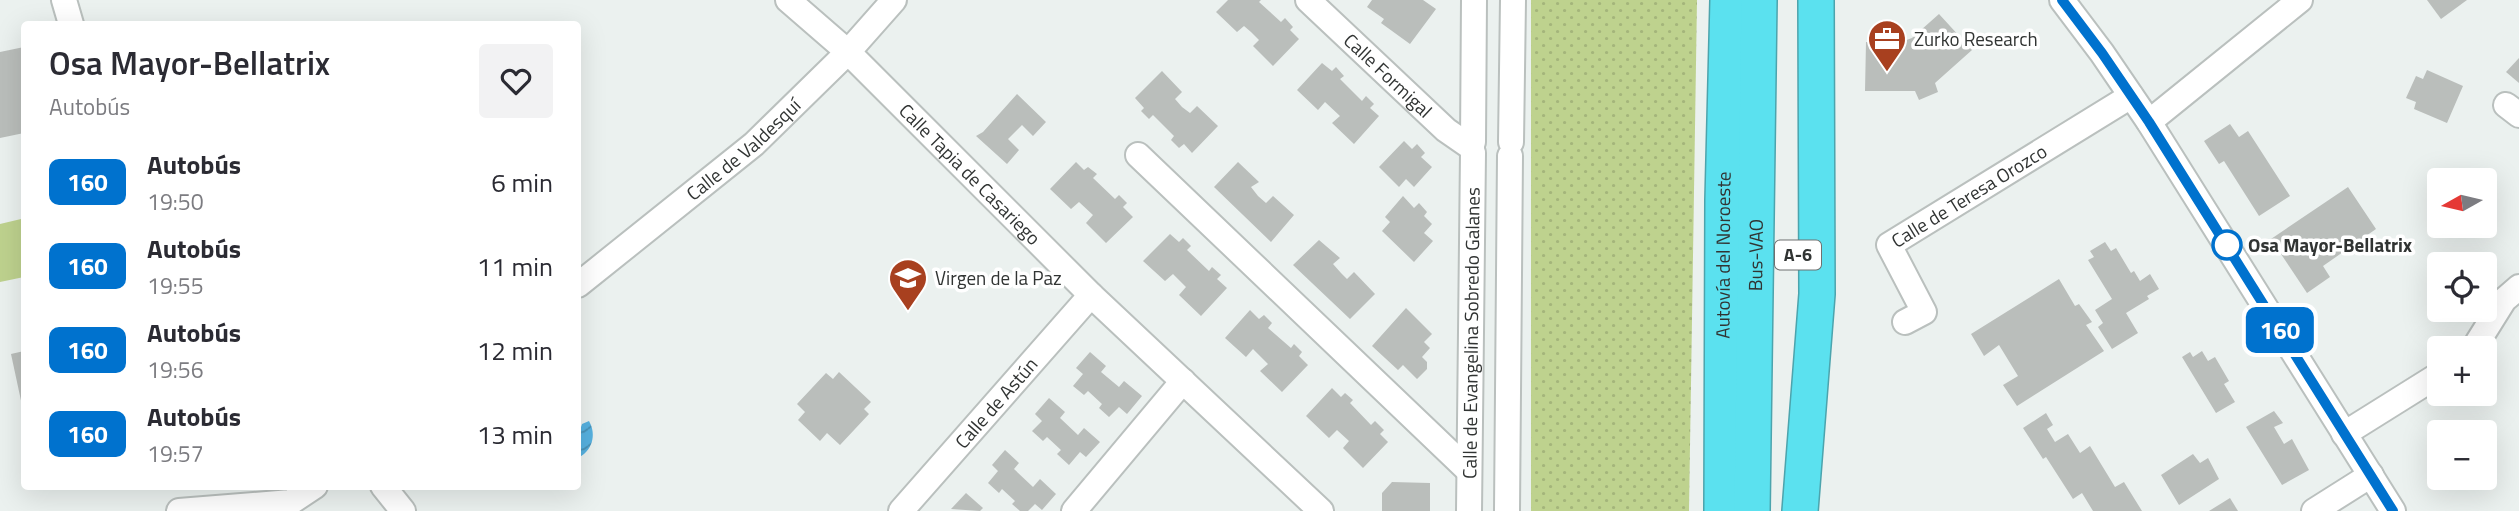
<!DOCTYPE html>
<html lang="es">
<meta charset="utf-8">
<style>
body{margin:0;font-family:"Titillium Web",sans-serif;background:#f2f2f3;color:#2b2b33;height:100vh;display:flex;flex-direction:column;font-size:26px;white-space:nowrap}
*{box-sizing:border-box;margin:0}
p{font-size:23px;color:#7c7c81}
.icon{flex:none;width:38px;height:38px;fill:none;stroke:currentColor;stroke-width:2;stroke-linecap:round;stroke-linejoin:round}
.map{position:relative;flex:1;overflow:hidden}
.drawer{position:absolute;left:21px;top:21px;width:560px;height:469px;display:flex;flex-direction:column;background:#fff;border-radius:7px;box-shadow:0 7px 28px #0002}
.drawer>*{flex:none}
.badge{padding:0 14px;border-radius:10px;font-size:24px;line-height:46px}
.needle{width:46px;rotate:262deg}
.controls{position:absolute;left:2427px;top:168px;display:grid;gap:14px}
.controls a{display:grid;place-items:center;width:70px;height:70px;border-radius:7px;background:#fff;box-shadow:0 7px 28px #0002;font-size:35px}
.map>.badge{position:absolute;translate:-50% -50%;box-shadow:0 0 0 4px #fff}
.round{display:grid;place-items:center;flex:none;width:74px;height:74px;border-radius:7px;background:#f2f2f3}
.head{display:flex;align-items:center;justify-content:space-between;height:119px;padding:0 28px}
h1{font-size:33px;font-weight:600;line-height:52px}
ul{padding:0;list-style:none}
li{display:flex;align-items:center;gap:21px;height:84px;padding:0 28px}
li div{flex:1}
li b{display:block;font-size:26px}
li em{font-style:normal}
li .badge{min-width:77px;font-weight:700;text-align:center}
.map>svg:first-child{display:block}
.grass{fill:url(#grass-dots)}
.park{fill:#bed28e}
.water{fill:url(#water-waves)}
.building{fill:#babebb}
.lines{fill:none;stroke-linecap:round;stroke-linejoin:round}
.minor-casing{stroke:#bac0be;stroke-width:28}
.highway-casing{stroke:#4ca4ad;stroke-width:38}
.minor{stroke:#fff;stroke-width:24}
.highway{stroke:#5be1ef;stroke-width:35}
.line-casing{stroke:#fff;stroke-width:16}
.line{stroke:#0072ce;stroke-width:10}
.stop-dot{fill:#fff;stroke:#0072ce;stroke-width:3.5}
.labels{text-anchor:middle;stroke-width:7;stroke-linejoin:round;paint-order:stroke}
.shield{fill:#fff;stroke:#6f7170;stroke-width:2}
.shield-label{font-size:18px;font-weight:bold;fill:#313433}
.poi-label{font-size:19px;fill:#313433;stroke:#fff;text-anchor:start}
.street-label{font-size:19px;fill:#313433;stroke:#fff}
.stop-label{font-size:19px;font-weight:bold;fill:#313433;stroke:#fff;text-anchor:start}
</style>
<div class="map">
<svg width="2519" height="511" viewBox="0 0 2519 511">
<defs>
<pattern id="grass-dots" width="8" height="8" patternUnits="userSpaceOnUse" patternTransform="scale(1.75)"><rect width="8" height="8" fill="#bed28e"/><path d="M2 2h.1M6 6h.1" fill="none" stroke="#a4b57b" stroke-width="1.8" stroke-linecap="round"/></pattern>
<pattern id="water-waves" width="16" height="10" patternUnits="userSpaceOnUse" patternTransform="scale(1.75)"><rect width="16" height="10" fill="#57b2e1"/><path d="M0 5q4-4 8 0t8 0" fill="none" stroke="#4992b7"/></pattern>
</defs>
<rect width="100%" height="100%" fill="#ebf1ef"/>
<path class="grass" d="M1531,0H1697L1689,511H1531Z"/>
<path class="park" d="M21,219L24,235V277L0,282V224Z"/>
<path class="water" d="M589,421C597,435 592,451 578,458V431L580,430L582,424Z"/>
<g class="building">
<path d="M1228,0H1261L1259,2L1281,22L1285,18L1293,27L1290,30L1299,39L1273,66L1253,46L1259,40L1251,32L1244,26L1237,32L1216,12Z"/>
<path d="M1372,0H1423L1436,9L1410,44L1381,23L1384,19L1367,7Z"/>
<path d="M2427,0H2467L2441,19Z"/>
<path d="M1939,14L1972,50L1935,83L1938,92L1919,100L1915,91H1865L1866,42H1901L1912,38Z"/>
<path d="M24,47V133L0,138V52Z"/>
<path d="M2519,58V83L2506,72Z"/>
<path d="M1322,63L1332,71L1336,67L1344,76L1340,79L1362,101L1366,96L1374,104L1370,108L1379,116L1354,144L1332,123L1340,116L1325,102L1318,110L1297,90Z"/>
<path d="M2427,70L2463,86L2447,123L2414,109L2416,102L2406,98L2416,76L2423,79Z"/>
<path d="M1162,71L1182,92L1175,99L1182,107L1190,113L1197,106L1218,126L1192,153L1184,144L1179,148L1171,140L1174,136L1153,115L1149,119L1141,111L1144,108L1135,98Z"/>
<path d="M1017,94L1046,122L1033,136L1022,125L1008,139L1019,150L1007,164L976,136L983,132Z"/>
<path d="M2230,124L2239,137L2248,131L2290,196L2259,216L2224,161L2219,164L2204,141Z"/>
<path d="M1404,141L1412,149L1417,144L1425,153L1421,157L1432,167L1414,187L1406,179L1399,187L1379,167Z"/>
<path d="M1076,162L1084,170L1088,167L1097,174L1093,178L1115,199L1119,195L1127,203L1123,207L1133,217L1106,243L1086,223L1093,215L1079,202L1071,209L1050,189Z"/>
<path d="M1238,162L1259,182L1251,187L1258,196L1266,203L1273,196L1294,215L1271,242L1214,187Z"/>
<path d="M2348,187L2376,229L2323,266L2330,277L2307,293L2271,239Z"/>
<path d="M1403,196L1414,208L1419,203L1427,212L1424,216L1432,224L1424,233L1433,241L1414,262L1382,231L1390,222L1385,217Z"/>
<path d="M1170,234L1179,242L1183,238L1191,246L1187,250L1209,271L1212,267L1221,275L1217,279L1227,288L1201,316L1179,295L1186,287L1173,274L1165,281L1143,261Z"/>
<path d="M1319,240L1340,258L1333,264L1341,273L1347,279L1354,272L1375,294L1350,319L1293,265Z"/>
<path d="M2105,242L2111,251L2116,248L2131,273L2134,271L2140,281L2150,274L2159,289L2147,296L2149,299L2126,313L2138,333L2112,349L2098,327L2103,323L2095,310L2112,299L2088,260L2094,257L2090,251Z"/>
<path d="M2059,279L2075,306L2079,304L2092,322L2086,325L2104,351L2017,406L2003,385L2018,376L1999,345L1984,356L1971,334Z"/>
<path d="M1406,308L1432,334L1424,342L1430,348L1422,357L1427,362V369L1417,379L1403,365L1398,370L1372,346Z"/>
<path d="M1250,310L1259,319L1264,315L1272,323L1268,328L1291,348L1294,344L1302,352L1299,356L1308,365L1282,392L1260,371L1268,364L1253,349L1246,357L1225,338Z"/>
<path d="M24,351V410H23L11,354Z"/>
<path d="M2202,351L2208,361L2215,357L2229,381L2224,384L2235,402L2216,413L2182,357L2190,352L2193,357Z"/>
<path d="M1090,352L1106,366L1101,372L1119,387L1124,381L1142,396L1127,414L1119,407L1109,417L1099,408L1102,404L1088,391L1084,395L1073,386L1083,374L1076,368Z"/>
<path d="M839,372L871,402L864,409L869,414L840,445L827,433L820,441L798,420L805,412L797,404L826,373L833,379Z"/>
<path d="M1332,388L1341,397L1345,393L1353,400L1350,403L1371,425L1375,421L1384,430L1380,434L1388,442L1363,468L1343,448L1349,441L1337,430L1329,438L1306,416Z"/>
<path d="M1049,398L1065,412L1060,418L1078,435L1084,428L1100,442L1086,457L1080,452L1069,465L1057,454L1061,450L1047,437L1043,441L1032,431L1042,421L1035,414Z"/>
<path d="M2274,411L2283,423L2274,427L2284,444L2292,439L2309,470L2282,485L2246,427Z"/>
<path d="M2046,413L2053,425L2047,429L2055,442L2068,434L2080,453L2090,446L2115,487L2124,482L2142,511H2093L2082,493L2073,499L2046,457L2043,459L2023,428Z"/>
<path d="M1005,450L1019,463L1014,469L1033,487L1040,479L1056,494L1042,510L1035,504L1028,511H1020L1012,504L1015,501L1002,489L999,493L988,483L998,471L992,465Z"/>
<path d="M2193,454L2200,463L2208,458L2219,479L2179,505L2161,475Z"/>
<path d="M1392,482L1430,483V511H1382V493Z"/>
<path d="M966,493L983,508L980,511L951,509Z"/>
<path d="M2230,498L2238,511H2209Z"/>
</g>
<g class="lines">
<defs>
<g id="minor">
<path d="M64,0L71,24"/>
<path id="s1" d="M788,0L848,52L1091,295L1321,511"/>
<path id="s2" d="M1308,0L1446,130L1472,148"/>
<path d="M2062,0L2102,53L2149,122L2393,511"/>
<path d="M2506,105L2519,115"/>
<path d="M2149,122L2300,0"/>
<path d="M1473,142L1474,0"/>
<path d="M1511,142L1513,0"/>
<path d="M1138,155L1469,471"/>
<path id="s3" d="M578,285L754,144L848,52L894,0"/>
<path id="s4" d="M1905,322L1924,312L1889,245L2131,96"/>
<path d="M2474,348L2504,300L2519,287"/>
<path d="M2344,434L2440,374"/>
<path d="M383,486L403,511"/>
<path d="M179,511L291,502L315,486"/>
<path id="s5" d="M901,511L1091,295"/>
<path d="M1074,511L1183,381"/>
<path id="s6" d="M1469,511L1473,153"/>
<path d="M1507,511L1510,156"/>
<path d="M2314,511L2371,475"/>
</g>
<g id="highway">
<path id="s7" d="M1722,511L1723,200L1728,0"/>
<path id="s8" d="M1752,511L1759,0"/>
<path d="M1800,511L1817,294L1816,0"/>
</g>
</defs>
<use href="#minor" class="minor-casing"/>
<use href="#highway" class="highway-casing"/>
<use href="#minor" class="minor"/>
<use href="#highway" class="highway"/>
</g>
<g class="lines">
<defs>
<path id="line" d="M2062,0L2102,53L2149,122L2393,511"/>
</defs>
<use href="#line" class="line-casing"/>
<use href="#line" class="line"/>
</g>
<defs>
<symbol id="office-pin" viewBox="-11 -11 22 30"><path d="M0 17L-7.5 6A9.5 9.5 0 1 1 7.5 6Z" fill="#a8401f" stroke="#fff"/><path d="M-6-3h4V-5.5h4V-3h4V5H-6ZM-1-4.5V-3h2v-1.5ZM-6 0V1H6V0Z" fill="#fff"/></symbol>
<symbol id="school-pin" viewBox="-11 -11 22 30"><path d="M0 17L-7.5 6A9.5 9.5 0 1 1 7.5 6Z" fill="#a8401f" stroke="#fff"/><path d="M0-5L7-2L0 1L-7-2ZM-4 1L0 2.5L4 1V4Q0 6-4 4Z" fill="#fff"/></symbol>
</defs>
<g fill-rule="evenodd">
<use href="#office-pin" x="1865" y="17" width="44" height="60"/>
<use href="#school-pin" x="886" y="256" width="44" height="60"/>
</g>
<circle class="stop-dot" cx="2227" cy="245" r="14"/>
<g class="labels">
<rect class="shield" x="1775" y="240.5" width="46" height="29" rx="5"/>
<g class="shield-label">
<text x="1798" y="261">A-6</text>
</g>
<g class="poi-label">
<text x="1914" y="46">Zurko Research</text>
<text x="935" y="285">Virgen de la Paz</text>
</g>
<g class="street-label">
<text dy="7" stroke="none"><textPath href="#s2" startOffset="110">Calle Formigal</textPath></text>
<text dy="7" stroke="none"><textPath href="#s3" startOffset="214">Calle de Valdesquí</textPath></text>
<text dy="7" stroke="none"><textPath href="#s1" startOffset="252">Calle Tapia de Casariego</textPath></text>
<text dy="7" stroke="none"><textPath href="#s4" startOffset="191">Calle de Teresa Orozco</textPath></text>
<text dy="7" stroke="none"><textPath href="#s7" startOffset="256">Autovía del Noroeste</textPath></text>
<text dy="7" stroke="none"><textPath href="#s8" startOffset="256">Bus-VAO</textPath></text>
<text dy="7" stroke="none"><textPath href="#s6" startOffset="178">Calle de Evangelina Sobredo Galanes</textPath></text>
<text dy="7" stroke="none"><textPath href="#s5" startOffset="144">Calle de Astún</textPath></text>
</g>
<g class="stop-label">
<text x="2248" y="252">Osa Mayor-Bellatrix</text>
</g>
</g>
</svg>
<div class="controls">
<a><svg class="needle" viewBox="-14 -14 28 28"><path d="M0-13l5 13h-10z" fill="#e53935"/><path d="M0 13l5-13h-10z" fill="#7c7c81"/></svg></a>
<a><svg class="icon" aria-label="locate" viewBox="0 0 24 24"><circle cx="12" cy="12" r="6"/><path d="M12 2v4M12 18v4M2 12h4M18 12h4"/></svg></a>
<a>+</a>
<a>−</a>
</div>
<b class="badge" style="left:2280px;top:330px;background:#0072ce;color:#fff">160</b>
<section class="drawer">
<div class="head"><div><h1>Osa Mayor-Bellatrix</h1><p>Autobús</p></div><a class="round"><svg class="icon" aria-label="heart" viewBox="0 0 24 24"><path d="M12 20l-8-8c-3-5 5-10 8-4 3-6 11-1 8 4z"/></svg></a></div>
<ul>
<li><span class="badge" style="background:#0072ce;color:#fff">160</span><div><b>Autobús</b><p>19:50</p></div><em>6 min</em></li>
<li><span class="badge" style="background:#0072ce;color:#fff">160</span><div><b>Autobús</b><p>19:55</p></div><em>11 min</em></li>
<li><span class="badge" style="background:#0072ce;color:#fff">160</span><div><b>Autobús</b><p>19:56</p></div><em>12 min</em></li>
<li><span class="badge" style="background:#0072ce;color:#fff">160</span><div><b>Autobús</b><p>19:57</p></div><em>13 min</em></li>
</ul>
</section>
</div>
